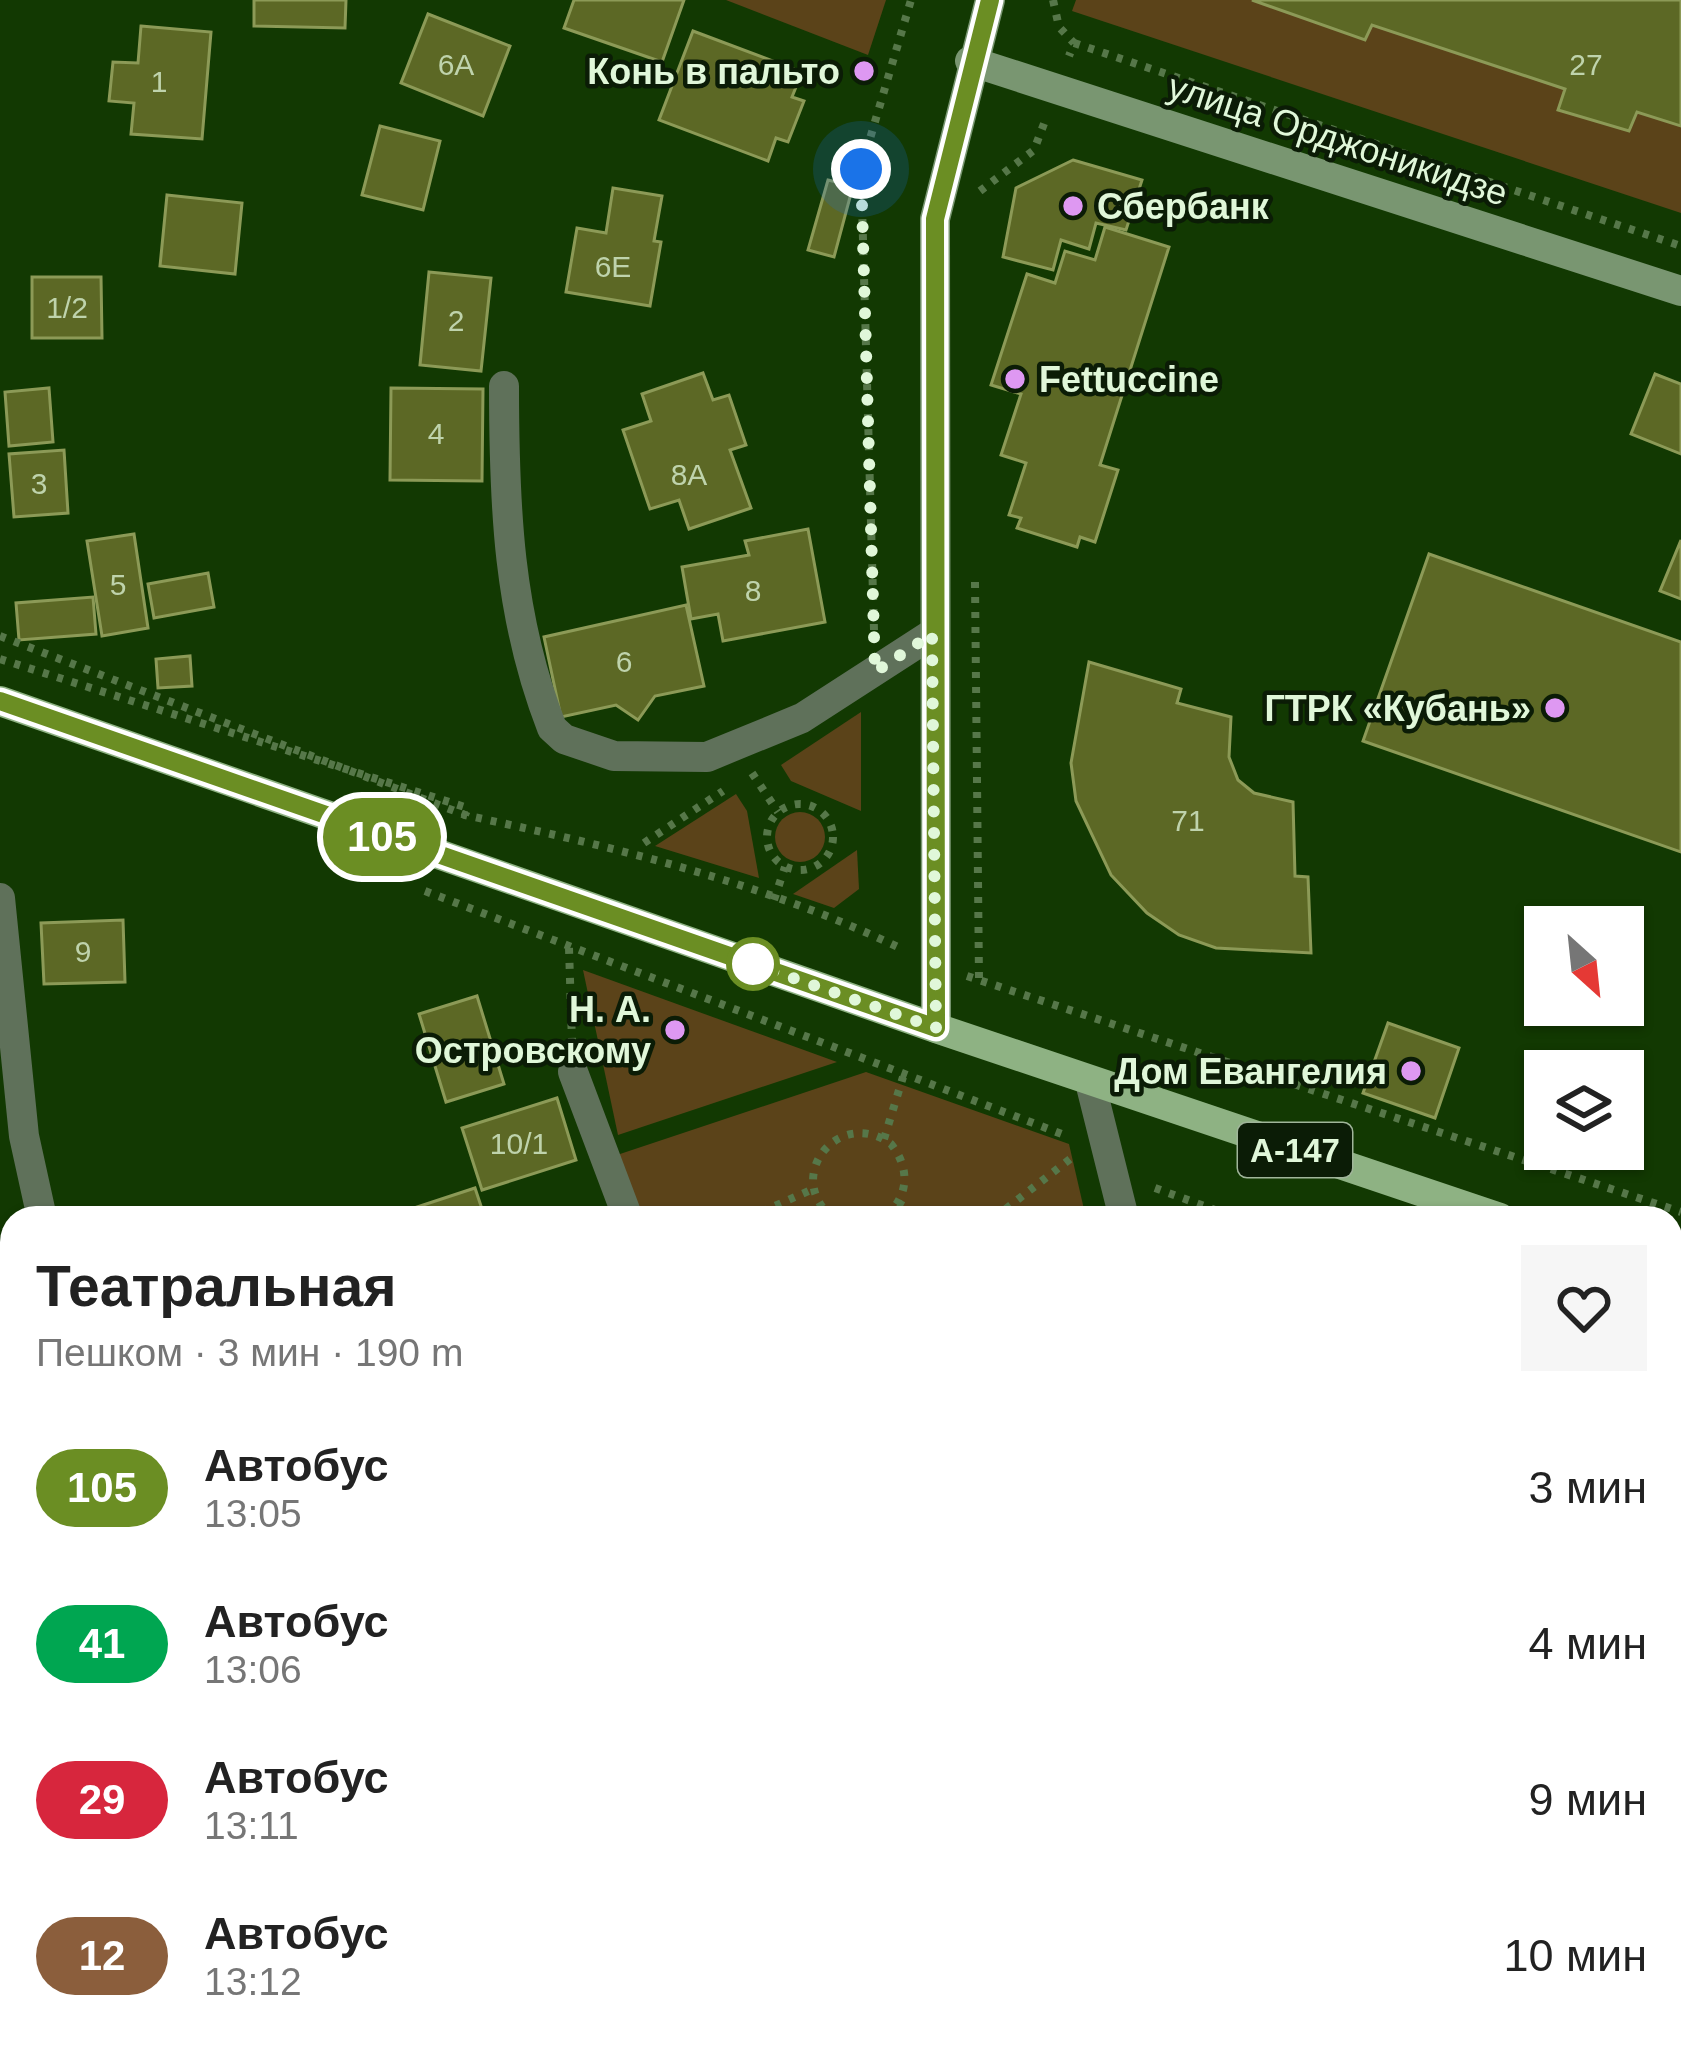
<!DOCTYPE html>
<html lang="ru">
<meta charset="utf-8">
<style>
body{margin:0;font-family:Arial,sans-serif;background:#f6f6f6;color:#222;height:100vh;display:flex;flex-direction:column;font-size:45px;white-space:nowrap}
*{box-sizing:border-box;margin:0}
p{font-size:39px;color:#767676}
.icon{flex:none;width:66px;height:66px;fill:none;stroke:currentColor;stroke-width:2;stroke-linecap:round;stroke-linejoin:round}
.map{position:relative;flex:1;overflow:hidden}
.drawer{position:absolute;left:0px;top:1206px;width:1683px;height:852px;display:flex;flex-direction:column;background:#fff;border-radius:36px 36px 0 0;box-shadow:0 3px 9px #0004}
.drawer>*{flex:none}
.badge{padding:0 24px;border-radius:39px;font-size:42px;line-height:78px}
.needle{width:78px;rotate:153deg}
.tools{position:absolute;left:1524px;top:906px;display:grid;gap:24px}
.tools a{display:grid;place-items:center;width:120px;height:120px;border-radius:0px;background:#fff;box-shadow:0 3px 9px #0004;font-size:60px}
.you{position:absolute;width:60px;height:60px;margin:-30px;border:9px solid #fff;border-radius:50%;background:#1a73e8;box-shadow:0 0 0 18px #1a73e833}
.map>.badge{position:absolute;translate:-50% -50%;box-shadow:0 0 0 6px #fff}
.round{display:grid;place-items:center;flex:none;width:126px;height:126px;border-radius:0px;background:#f6f6f6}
.head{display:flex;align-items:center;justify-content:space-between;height:204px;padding:0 36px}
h1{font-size:57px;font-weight:700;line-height:90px}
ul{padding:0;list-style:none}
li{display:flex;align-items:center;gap:36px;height:156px;padding:0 36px}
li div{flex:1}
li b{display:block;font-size:45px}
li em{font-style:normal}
li .badge{min-width:132px;font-weight:700;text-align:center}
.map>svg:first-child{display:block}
.green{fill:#5b4319}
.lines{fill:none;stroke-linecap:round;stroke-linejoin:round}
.river{stroke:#13448c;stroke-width:75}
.building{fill:#5c6825;stroke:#8c9a57;stroke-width:3}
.path{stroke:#567749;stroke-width:8;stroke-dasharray:6 9;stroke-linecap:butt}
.street{stroke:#5f715a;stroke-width:30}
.secondary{stroke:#799671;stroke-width:30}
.primary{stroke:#8eb283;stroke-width:30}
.path-bridge{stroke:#567749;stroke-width:8;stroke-dasharray:6 9;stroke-linecap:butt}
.line-casing{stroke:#fff;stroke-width:27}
.line{stroke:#6b8e23;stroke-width:18}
.walk{stroke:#e0f7d9;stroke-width:12;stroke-dasharray:0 21.6}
.poi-dot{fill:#de98f2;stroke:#0b1c06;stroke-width:4.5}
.stop-dot{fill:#fff;stroke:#6b8e23;stroke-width:6}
.labels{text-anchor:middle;stroke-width:9;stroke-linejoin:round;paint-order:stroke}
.number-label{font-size:30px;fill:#bfd3ac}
.shield{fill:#0b1c06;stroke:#a0b59a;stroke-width:3}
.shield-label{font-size:33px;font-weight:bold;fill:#e0f7d9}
.poi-label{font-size:36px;font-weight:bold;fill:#e0f7d9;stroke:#0b1c06;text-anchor:end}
.street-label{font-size:36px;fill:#e0f7d9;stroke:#0b1c06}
</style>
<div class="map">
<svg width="1681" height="2058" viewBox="0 0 1681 2058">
<rect width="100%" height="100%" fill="#123902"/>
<g class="green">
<path d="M726,0H886L868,55Z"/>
<path d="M1076,0H1681V213L1072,11Z"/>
<path d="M861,712V811L791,781L781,765Z"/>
<path d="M736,794L747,811L759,878L655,846Z"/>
<circle cx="800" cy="837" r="25"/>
<path d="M857,850L859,889L834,908L793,894Z"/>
<path d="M583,970L837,1062L618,1135Z"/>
<path d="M866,1072L1069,1144L1086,1218H637L614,1156Z"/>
</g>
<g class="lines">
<path class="river" d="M0,1397L12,1406"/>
</g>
<g class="building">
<path d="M254,0H346L345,28L254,26Z"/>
<path d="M574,0H684L662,62L564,28Z"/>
<path d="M1252,0H1681V126L1637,112L1629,131L1558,110L1565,89L1372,25L1365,40Z"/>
<path d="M428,14L510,46L483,116L401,83Z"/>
<path d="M141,26L211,32L202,139L131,134L134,103L109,101L113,62L138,63Z"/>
<path d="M693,31L802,72L792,97L804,101L788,142L776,138L768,161L659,120Z"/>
<path d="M380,126L440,141L423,210L362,195Z"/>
<path d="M1073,160L1142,180L1126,230L1096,223L1089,249L1061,240L1053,270L1003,257L1016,188Z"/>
<path d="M828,180L853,186L834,257L808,250Z"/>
<path d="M613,188L662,196L654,241L661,242L650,306L566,292L577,228L606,233Z"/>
<path d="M167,195L242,203L235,274L160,266Z"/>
<path d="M1105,227L1169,247L1100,465L1118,470L1095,542L1080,537L1077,547L1017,528L1021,518L1009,515L1026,463L1001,455L1021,394L991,385L1027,274L1055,283L1065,251L1095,260Z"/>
<path d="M429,272L491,278L481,371L420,365Z"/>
<path d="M32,277H101L102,338H32Z"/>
<path d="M703,373L713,400L729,395L746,445L730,450L751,508L689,529L679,500L650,509L623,430L651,421L642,394Z"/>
<path d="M1655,374L1681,384V454L1631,434Z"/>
<path d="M49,388L53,442L9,446L5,392Z"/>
<path d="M391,388L483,389L482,481L390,480Z"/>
<path d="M64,450L68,513L14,517L9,454Z"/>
<path d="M808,529L825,622L723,641L718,614L691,619L682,567L749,555L745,541Z"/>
<path d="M134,534L148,628L102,636L87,541Z"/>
<path d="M1681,540V599L1660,591Z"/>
<path d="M1429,554L1681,642V852L1363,741Z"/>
<path d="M208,573L214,607L154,618L148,584Z"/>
<path d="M93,597L96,634L19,640L16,603Z"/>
<path d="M686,605L704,686L655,696L638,720L616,705L561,717L544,637Z"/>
<path d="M190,656L192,686L158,688L156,659Z"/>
<path d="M1089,662L1181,689L1177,703L1231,717L1229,757L1238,780L1254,793L1293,802L1295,876L1308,877L1311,953L1216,948L1179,935L1147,913L1111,875L1076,801L1071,763Z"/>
<path d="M123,920L125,982L44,984L41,923Z"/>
<path d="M477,996L504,1084L446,1102L419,1014Z"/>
<path d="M1388,1023L1459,1048L1435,1118L1363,1093Z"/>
<path d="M557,1098L576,1160L482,1190L462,1128Z"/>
<path d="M475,1188L485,1218H420L417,1207Z"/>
<path d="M1671,1388L1681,1391V1464L1671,1460Z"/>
<path d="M0,1583L12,1586V1658L0,1655Z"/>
<path d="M0,1696L12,1700V1754L6,1774L0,1772Z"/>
<path d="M1671,1722L1681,1725V1766L1671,1801Z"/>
<path d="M12,1946V2046H57L0,2056V1948Z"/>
<path d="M342,2046H432L436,2058H346Z"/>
<path d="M787,2046H843L848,2058H791Z"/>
<path d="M1212,2046H1239L1263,2058H1139Z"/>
<path d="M1525,2046H1615L1611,2058H1521Z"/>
</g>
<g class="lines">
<g class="path">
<path d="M1053,0L1059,27L1074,43L1069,56"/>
<path d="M1074,43L1681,246"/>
<path d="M980,191L1034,150L1045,121"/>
<path d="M975,582L979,979"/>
<path d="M874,630L861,169L911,0"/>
<path d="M0,659L468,808L465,815C614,847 766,883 904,950"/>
<path d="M752,773L778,812"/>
<circle cx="800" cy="837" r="33"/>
<path d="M644,843L723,791"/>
<path d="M425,891L1067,1136"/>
<path d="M774,900L785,867"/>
<path d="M569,948L572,1042"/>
<path d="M967,976L1681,1212"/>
<path d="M884,1139L903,1077"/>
<path d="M1155,1188L1237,1218"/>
<path d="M898,1203L926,1218"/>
<path d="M748,1218L813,1189"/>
<path d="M833,1218C782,1177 839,1106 891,1144C911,1169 909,1198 883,1218"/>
<path d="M994,1218L1074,1156"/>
<path d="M0,1347L12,1342"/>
<path d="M1671,1361L1681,1364"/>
<path d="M0,1904L12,1900"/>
<path d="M493,2046L497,2058"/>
<path d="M571,2046L576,2058"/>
<path d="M1390,2046L1394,2058"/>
</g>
<g class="street">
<path d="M504,386C504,505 508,616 552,728L564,739L614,756L707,757L802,718L932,634"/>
<path d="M0,898L24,1136L42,1218"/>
<path d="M573,1072L628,1218"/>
<path d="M1090,1082L1124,1218"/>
<path d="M314,2046L318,2058"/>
<path d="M877,2046L879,2058"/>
<path d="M1339,2046L1343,2058"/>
<path d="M1038,2058L1097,2046"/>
<path d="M1124,2058L1126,2046"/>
</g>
<g class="secondary">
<path d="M970,61L1681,291"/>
<path d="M936,1028L935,219L990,0"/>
</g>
<g class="primary">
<path d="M0,701L936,1028L1500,1218"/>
<path d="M1671,1275L1681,1278"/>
</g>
<path class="path-bridge" d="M0,636L465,815"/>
</g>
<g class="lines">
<defs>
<path id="line" d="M0,701L936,1028L935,219L990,0"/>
</defs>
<use href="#line" class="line-casing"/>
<use href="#line" class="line"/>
<path class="walk" d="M753,964L936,1028L932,634L875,672L861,169"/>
</g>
<g class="poi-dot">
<circle cx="864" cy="71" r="12"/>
<circle cx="1073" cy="206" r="12"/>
<circle cx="1015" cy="379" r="12"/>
<circle cx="1555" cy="708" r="12"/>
<circle cx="675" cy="1030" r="12"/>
<circle cx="1411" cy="1071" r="12"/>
</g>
<circle class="stop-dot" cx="753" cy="964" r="24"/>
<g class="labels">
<g class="number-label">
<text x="456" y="75">6А</text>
<text x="1586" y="75">27</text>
<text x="159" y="92">1</text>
<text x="613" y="277">6Е</text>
<text x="67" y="318">1/2</text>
<text x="456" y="331">2</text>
<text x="436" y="444">4</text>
<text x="689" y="485">8А</text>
<text x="39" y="494">3</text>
<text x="118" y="595">5</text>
<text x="753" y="601">8</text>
<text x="624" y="672">6</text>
<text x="1188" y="831">71</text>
<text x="83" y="962">9</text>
<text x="519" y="1154">10/1</text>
</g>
<rect class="shield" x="1238" y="1123" width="114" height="54" rx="9"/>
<g class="shield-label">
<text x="1295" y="1162">А-147</text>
</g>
<g class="poi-label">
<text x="840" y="84">Конь в пальто</text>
<text x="1097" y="219" text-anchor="start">Сбербанк</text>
<text x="1039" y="392" text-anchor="start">Fettuccine</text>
<text x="1531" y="721">ГТРК «Кубань»</text>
<text x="651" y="1022">Н. А.<tspan x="651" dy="41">Островскому</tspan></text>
<text x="1387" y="1084">Дом Евангелия</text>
</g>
<g class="street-label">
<text transform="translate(1338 139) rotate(18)" y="13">улица Орджоникидзе</text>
</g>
</g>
</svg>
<div class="tools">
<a><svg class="needle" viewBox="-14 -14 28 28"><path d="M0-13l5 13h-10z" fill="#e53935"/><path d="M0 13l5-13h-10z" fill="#767676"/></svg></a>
<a><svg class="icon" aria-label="layers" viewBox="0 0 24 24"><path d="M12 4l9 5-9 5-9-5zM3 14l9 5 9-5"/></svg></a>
</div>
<div class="you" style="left:861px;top:169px"></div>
<b class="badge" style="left:382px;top:837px;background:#6b8e23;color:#fff">105</b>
<section class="drawer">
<div class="head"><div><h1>Театральная</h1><p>Пешком · 3 мин · 190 m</p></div><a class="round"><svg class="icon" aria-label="heart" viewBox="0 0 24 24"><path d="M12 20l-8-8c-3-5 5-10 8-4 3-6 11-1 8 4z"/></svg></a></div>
<ul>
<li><span class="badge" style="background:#6b8e23;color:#fff">105</span><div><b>Автобус</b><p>13:05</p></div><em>3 мин</em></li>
<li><span class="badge" style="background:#00a651;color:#fff">41</span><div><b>Автобус</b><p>13:06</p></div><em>4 мин</em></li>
<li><span class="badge" style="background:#d7263d;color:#fff">29</span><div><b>Автобус</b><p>13:11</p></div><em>9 мин</em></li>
<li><span class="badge" style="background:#8b5e3c;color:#fff">12</span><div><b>Автобус</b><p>13:12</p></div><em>10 мин</em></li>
</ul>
</section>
</div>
